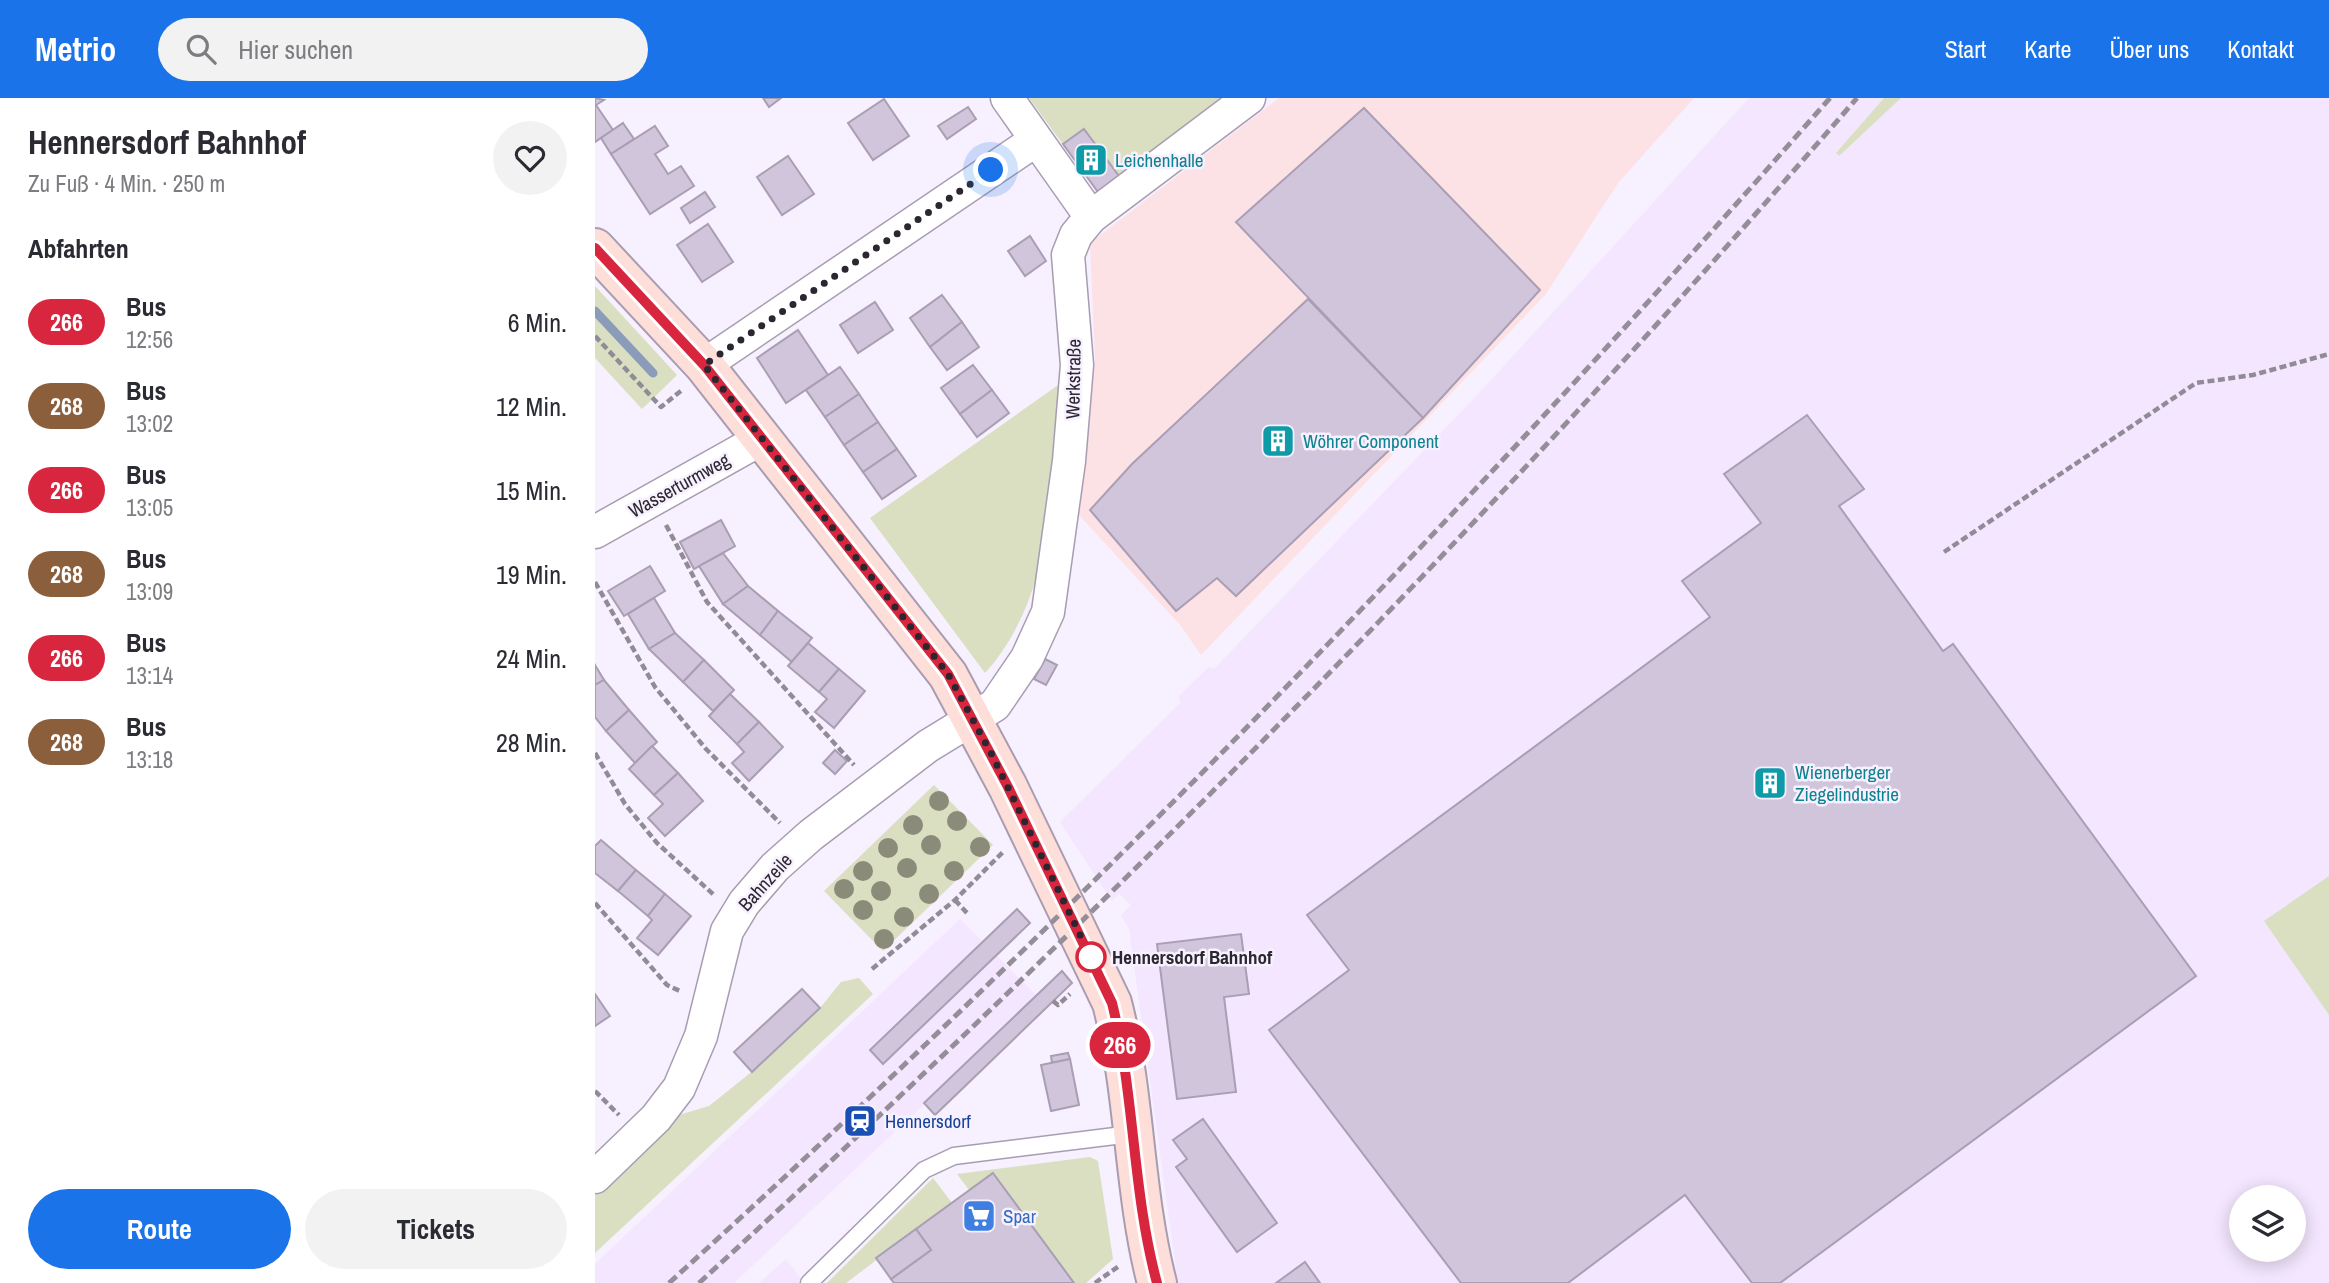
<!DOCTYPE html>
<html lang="de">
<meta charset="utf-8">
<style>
body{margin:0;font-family:"Archivo Narrow",sans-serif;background:#f2f2f3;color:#2b2b33;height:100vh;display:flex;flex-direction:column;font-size:26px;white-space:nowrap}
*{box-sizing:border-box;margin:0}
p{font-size:23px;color:#7c7c81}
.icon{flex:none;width:38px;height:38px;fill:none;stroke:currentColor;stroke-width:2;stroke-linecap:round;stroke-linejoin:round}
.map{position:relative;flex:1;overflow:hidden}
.panel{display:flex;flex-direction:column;background:#fff;width:595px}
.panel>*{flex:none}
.badge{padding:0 14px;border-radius:23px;font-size:24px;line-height:46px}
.fabs{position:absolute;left:1634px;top:1087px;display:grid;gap:14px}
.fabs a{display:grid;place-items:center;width:77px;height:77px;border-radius:50%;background:#fff;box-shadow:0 4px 18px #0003;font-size:35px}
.you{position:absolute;width:35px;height:35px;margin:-18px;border:5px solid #fff;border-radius:50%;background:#1a73e8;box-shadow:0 0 0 10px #1a73e833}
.map>.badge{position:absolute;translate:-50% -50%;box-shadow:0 0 0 4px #fff}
h2{padding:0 28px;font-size:26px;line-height:63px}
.round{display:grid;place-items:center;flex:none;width:74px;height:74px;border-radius:37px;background:#f2f2f3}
.summary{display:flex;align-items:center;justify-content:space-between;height:119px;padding:0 28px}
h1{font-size:33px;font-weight:700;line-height:52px}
.action{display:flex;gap:14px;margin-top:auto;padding:14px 28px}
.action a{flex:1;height:80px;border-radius:42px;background:#1a73e8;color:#fff;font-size:28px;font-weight:700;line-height:80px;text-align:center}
.action a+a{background:#f2f2f3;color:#2b2b33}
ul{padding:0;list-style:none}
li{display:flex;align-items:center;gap:21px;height:84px;padding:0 28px}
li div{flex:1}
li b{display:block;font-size:26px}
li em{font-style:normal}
li .badge{min-width:77px;font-weight:700;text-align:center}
header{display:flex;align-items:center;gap:42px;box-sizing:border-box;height:98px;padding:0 35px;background:#1a73e8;color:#fff}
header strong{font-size:33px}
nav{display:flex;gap:38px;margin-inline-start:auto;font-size:24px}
.search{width:490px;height:63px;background:#f2f2f3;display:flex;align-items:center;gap:18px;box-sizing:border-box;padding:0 24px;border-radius:38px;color:#7c7c81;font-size:26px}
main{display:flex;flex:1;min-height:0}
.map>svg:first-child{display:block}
.commercial{fill:#fce1e5}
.built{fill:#f3e6fe;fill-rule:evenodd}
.green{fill:#d9dfc0}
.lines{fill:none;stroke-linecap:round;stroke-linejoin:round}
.stream{stroke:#8b9bba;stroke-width:9}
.building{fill:#d1c5dc;stroke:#a99eb4;stroke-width:2}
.lane-casing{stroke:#a89cb2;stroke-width:19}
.street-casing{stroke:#a89cb2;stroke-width:35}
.secondary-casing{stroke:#a89cb2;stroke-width:42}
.path{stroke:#918b97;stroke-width:4.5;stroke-dasharray:7 3.5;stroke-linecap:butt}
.lane{stroke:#fff;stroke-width:16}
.street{stroke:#fff;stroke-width:32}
.secondary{stroke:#feded8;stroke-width:38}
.rail{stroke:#948e99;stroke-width:5;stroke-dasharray:10 5;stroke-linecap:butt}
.tree{fill:#8b8b79}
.line-casing{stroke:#fff;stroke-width:16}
.line{stroke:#d7263d;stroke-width:10}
.walk{stroke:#2b262f;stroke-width:7;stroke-dasharray:0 12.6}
.stop-dot{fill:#fff;stroke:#d7263d;stroke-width:3.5}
.labels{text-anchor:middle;stroke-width:5;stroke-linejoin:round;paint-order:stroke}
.culture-label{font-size:19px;fill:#0d838f;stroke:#f7f0fe;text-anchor:start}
.street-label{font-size:19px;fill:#2b262f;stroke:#f7f0fe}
.stop-label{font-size:19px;font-weight:bold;fill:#2b262f;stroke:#f7f0fe;text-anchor:start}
.transit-label{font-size:19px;fill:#164399;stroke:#f7f0fe;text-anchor:start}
.shop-label{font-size:19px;fill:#366cbe;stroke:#f7f0fe;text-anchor:start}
</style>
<header>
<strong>Metrio</strong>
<div class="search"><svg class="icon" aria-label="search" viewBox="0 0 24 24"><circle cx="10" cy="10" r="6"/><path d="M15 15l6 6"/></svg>Hier suchen</div>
<nav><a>Start</a><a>Karte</a><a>Über uns</a><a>Kontakt</a></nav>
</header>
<main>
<section class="panel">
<div class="summary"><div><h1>Hennersdorf Bahnhof</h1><p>Zu Fuß · 4 Min. · 250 m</p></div><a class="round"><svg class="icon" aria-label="heart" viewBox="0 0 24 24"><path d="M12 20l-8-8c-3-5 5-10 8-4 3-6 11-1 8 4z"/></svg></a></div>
<h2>Abfahrten</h2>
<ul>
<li><span class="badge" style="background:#d7263d;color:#fff">266</span><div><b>Bus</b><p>12:56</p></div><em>6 Min.</em></li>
<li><span class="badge" style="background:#8b5e3c;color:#fff">268</span><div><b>Bus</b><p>13:02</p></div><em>12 Min.</em></li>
<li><span class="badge" style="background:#d7263d;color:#fff">266</span><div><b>Bus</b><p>13:05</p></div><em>15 Min.</em></li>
<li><span class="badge" style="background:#8b5e3c;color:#fff">268</span><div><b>Bus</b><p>13:09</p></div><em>19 Min.</em></li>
<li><span class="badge" style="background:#d7263d;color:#fff">266</span><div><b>Bus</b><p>13:14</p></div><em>24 Min.</em></li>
<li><span class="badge" style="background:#8b5e3c;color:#fff">268</span><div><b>Bus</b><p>13:18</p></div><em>28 Min.</em></li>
</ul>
<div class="action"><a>Route</a><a>Tickets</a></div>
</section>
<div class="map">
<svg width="1734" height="1185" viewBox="0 0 1734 1185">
<rect width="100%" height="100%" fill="#f7f0fe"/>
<path class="commercial" d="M684,0H1099L1023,85L951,196L606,557L586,528L483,416L500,261L495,145Z"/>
<g class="built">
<path d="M1154,0H1289L1241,55L1244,58L1306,0H1734V778L1670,824L1734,917V1185H583L534,831L526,817L536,807L524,796L517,803L465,724L586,604L583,599L614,569L619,571L885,294ZM1647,1099H1699V1152H1647Z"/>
<path d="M365,821L443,899L139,1185H0V1166Z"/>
<path d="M191,1161L209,1185H164Z"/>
</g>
<g class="green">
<path d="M434,0H630L503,94Z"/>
<path d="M1289,0H1306L1244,58L1241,55Z"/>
<path d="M0,188L82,277L47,311L0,260Z"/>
<path d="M466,285C465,377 455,505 390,575L275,420Z"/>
<path d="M339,687L398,747L288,853L229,793Z"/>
<path d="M1734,778V917L1669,823Z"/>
<path d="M264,880L278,896L0,1155V1097L84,1017L114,1008L164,968L225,910L246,884Z"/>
<path d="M495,1059L503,1063L518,1161L491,1185H479L399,1075L374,1092L362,1076Z"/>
<path d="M338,1080L357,1105L251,1185H232Z"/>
</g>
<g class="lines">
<path class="stream" d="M0,213L58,275"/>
</g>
<g class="building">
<path d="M0,0L9,2L1,7L18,32L0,44Z"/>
<path d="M168,0H186L174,9Z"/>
<path d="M289,1L314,38L278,62L253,25Z"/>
<path d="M373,9L381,21L352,41L343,28Z"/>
<path d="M769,10L945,192L828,320L641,124Z"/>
<path d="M28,25L39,41L16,56L6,40Z"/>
<path d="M60,28L73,48L60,56L73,76L86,68L99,88L55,116L16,56Z"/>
<path d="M489,31L524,78L503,94L468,46Z"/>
<path d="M193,58L219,96L187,117L162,79Z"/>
<path d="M110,94L120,109L95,125L86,110Z"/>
<path d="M113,126L138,164L107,184L82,147Z"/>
<path d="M435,138L451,163L430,178L413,153Z"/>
<path d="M347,197L367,224L335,249L315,220Z"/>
<path d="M713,201L828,320L641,498L622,480L581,513L495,412L537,366Z"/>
<path d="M280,204L298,232L263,255L245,227Z"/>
<path d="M367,224L384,249L352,272L335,249Z"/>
<path d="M203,232L233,277L191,305L162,260Z"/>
<path d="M378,267L397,292L365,316L346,290Z"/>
<path d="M245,269L264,296L230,319L211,292Z"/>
<path d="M397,292L414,315L382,339L365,316Z"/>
<path d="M264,296L283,324L249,347L230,319Z"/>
<path d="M1212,317L1269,391L1244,408L1348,553L1358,546L1601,878L1185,1185H1157L1090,1097L973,1185H866L674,932L754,872L712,817L1115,519L1087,483L1166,425L1129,376Z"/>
<path d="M283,324L302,351L268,374L249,347Z"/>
<path d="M302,351L321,378L287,401L268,374Z"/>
<path d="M126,422L140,448L99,471L85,444Z"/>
<path d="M128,455L153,488L128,506L104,468Z"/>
<path d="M55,468L70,493L29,518L13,493Z"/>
<path d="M153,488L183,513L165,537L128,506Z"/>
<path d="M59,500L80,535L54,551L33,516Z"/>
<path d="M183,513L217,540L197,564L165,537Z"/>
<path d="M80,535L109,562L88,584L54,551Z"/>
<path d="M213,545L244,571L224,594L193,568Z"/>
<path d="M450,561L462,567L451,587L439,581Z"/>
<path d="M109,562L139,592L118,613L88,584Z"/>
<path d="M0,567L9,582L0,587Z"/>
<path d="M244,571L270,593L239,630L220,614L232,601L224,594Z"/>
<path d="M9,582L34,612L11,633L0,619V587Z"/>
<path d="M135,596L164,624L142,646L114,618Z"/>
<path d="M34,612L62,644L40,665L11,633Z"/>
<path d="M164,624L188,649L154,683L137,665L149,654L142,646Z"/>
<path d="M57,648L83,675L59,697L34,671Z"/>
<path d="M240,652L252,663L240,676L228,665Z"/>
<path d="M83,675L108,703L70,738L53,720L68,706L59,697Z"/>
<path d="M6,742L41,772L23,793L0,775V748Z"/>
<path d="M41,772L70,796L53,818L23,793Z"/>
<path d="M70,796L96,818L63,857L42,840L57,822L53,818Z"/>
<path d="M422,811L435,825L288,966L275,952Z"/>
<path d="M646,836L654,896L629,899L641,994L582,1001L562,846Z"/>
<path d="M467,873L477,885L340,1017L329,1005Z"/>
<path d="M207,891L225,910L157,974L139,954Z"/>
<path d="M0,896L15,918L0,928Z"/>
<path d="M473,955L475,961L457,965L456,958Z"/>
<path d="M475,961L484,1007L456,1013L446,967Z"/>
<path d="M608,1021L682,1125L642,1154L581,1069L592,1061L578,1042Z"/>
<path d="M398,1075L479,1185H299L296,1181L336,1152L321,1131Z"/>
<path d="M321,1131L336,1152L296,1181L281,1160Z"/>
<path d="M710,1164L725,1185H681Z"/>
</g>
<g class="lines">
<defs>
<path id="lane" d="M214,1185L329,1072L359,1058L536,1036"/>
<g id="street">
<path d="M412,0L496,119"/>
<path d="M109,267L441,42"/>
<path d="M0,434L168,340"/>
<path d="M0,1079L61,1020L84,990L106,938L132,833L149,805L180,769L216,737L333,648L400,607L432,560L453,514L474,363L482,267L473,157L481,137L496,119L654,0"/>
</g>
<path id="secondary" d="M0,150L109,267L353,577L413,689L517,905C541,997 538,1093 562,1185"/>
</defs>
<use href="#lane" class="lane-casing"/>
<use href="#street" class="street-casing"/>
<use href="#secondary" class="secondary-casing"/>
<g class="path">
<path d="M0,238L66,309L87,292"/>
<path d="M71,427L112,504L259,667"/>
<path d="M1349,454L1601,285L1658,277L1734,256"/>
<path d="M0,484L60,589L111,651L185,725"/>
<path d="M0,655L30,706L62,745L119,797"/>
<path d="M360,802L372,815"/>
<path d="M0,805L72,887L87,894"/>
<path d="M277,871L360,802L409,753"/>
<path d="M458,903L463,907L475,896"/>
<path d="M0,993L24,1017"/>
<path d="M500,1185L524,1168"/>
</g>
<use href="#lane" class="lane"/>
<use href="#street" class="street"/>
<use href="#secondary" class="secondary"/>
<g class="rail">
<path d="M74,1185C484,814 870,416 1235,0"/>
<path d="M104,1185C511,813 901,418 1262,0"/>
</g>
</g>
<g class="tree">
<circle cx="344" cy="703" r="10"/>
<circle cx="362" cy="723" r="10"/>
<circle cx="318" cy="727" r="10"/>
<circle cx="336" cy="747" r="10"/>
<circle cx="385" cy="749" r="10"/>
<circle cx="293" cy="750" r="10"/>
<circle cx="312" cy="770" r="10"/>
<circle cx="268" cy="773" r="10"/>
<circle cx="359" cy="773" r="10"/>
<circle cx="249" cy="791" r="10"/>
<circle cx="286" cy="793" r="10"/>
<circle cx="334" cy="796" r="10"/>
<circle cx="268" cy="812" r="10"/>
<circle cx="309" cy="819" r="10"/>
<circle cx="289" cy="841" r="10"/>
</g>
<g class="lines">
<defs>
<path id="line" d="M0,150L109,267L353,576L413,689L517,905C540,997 537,1093 562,1185"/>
</defs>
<use href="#line" class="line-casing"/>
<use href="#line" class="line"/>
<path class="walk" d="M396,72L109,267L353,576L396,655L496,859"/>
</g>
<defs>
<symbol id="building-square" viewBox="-11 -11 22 22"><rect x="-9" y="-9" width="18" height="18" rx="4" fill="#0f9aa8" stroke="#f7f0fe"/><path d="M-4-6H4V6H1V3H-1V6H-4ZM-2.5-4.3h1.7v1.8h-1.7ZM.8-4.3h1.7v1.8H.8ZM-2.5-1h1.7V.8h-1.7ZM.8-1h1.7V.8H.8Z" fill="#fff"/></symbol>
<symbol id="station-square" viewBox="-11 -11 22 22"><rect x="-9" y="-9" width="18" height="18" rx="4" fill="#1a4fb4" stroke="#f7f0fe"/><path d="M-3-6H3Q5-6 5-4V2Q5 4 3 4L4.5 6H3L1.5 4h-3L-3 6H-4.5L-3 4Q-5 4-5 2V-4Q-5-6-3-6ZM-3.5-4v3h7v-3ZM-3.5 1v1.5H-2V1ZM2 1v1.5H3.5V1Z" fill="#fff"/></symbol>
<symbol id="supermarket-square" viewBox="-11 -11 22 22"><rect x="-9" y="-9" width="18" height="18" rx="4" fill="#3f7fe0" stroke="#f7f0fe"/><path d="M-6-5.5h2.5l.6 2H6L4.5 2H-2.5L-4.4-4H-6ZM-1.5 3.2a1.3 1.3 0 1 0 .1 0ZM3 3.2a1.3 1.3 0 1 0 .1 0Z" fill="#fff"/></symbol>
</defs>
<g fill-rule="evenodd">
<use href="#building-square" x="477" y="43" width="38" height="38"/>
<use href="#building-square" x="664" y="324" width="38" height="38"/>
<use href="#building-square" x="1156" y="666" width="38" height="38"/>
<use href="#station-square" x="246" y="1004" width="38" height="38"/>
<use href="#supermarket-square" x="365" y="1099" width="38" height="38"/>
</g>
<circle class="stop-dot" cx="496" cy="859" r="14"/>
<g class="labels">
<g class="culture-label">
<text x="520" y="69">Leichenhalle</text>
<text x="708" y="350">Wöhrer Component</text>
<text x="1200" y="681">Wienerberger<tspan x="1200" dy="22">Ziegelindustrie</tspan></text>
</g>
<g class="street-label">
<text transform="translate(478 281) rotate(-89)" y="7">Werkstraße</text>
<text transform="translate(84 387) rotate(-29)" y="7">Wasserturmweg</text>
<text transform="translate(170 784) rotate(-48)" y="7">Bahnzeile</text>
</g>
<g class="stop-label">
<text x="517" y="866">Hennersdorf Bahnhof</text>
</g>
<g class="transit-label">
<text x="290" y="1030">Hennersdorf</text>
</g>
<g class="shop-label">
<text x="408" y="1125">Spar</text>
</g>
</g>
</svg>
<div class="fabs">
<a><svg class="icon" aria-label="layers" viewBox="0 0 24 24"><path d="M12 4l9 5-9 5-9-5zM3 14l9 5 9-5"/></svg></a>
</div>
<div class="you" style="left:396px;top:72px"></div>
<b class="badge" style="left:525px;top:947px;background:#d7263d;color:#fff">266</b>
</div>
</main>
